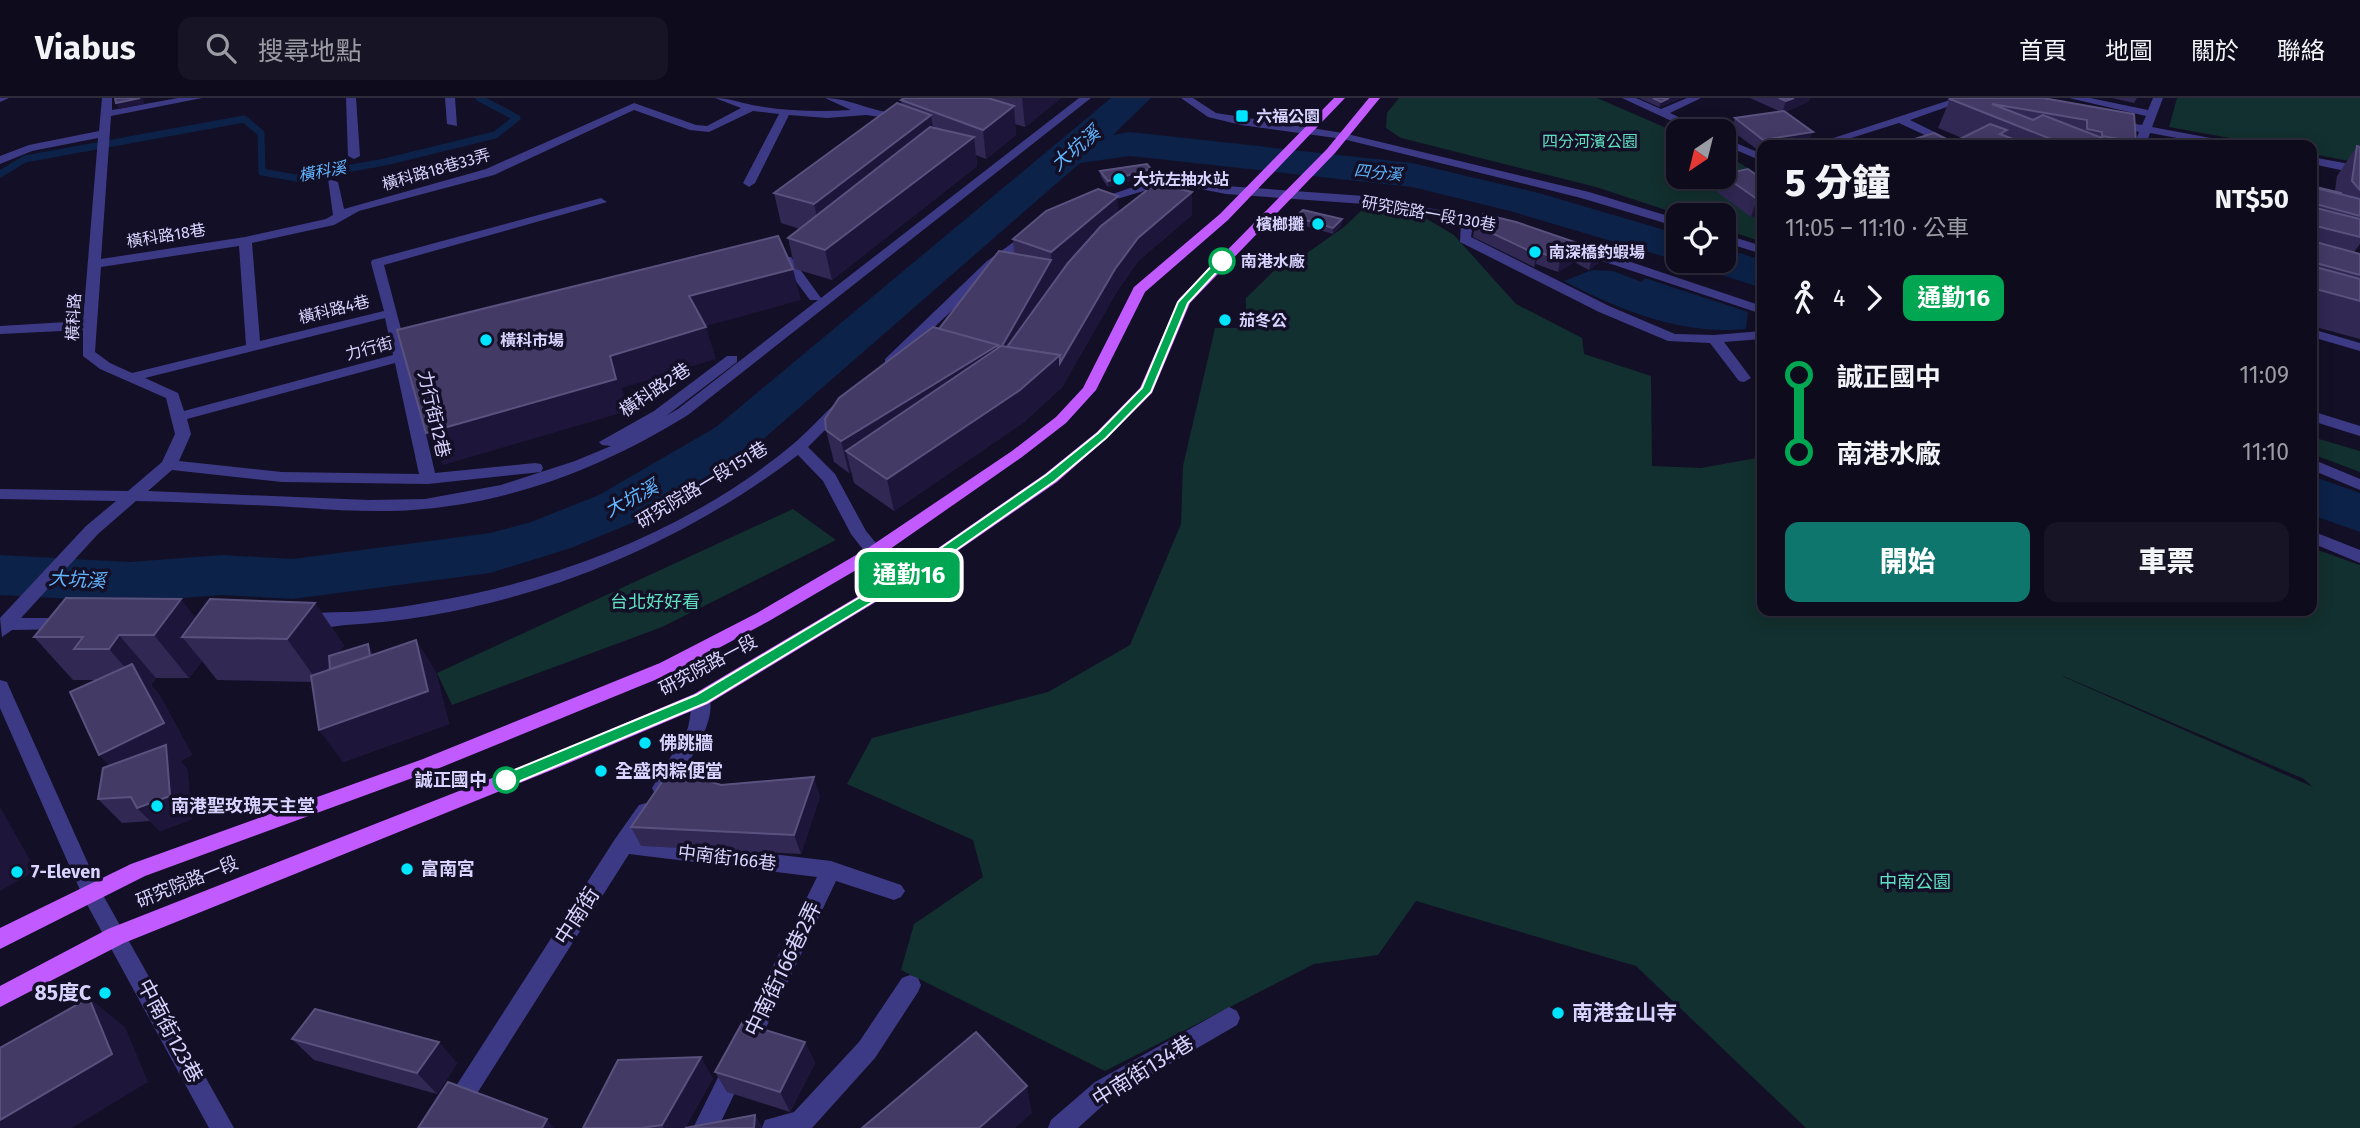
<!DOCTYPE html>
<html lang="zh-TW">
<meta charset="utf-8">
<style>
body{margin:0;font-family:"Fira Sans","Noto Sans TC",sans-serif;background:#171425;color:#f1f3f6;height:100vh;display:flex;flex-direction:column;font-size:26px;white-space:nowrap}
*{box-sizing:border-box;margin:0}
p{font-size:23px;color:#9b9ba3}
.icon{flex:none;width:38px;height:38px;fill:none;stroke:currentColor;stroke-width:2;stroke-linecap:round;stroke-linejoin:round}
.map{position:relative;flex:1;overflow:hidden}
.drawer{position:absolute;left:1757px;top:42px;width:560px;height:476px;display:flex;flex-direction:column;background:#0e0b1c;border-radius:14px;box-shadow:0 4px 18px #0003,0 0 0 2px #2e2b3b}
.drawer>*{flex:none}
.badge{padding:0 14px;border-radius:10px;font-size:24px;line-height:46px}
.needle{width:46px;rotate:215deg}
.controls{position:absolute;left:1666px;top:21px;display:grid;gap:14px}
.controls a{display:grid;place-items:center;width:70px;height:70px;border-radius:14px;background:#0e0b1c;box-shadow:0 4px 18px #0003,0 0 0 2px #2e2b3b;font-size:35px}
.map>.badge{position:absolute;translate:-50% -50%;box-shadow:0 0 0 4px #fff}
.legs{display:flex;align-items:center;gap:10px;height:77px;padding:0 28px;font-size:23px}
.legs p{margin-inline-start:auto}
.headline{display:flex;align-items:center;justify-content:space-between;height:119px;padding:0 28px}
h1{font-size:38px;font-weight:800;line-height:52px}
.primary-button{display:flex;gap:14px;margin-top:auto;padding:14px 28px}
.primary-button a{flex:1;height:80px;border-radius:14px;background:#0f766e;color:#fff;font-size:28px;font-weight:800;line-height:80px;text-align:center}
.primary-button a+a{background:#171425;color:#f1f3f6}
ul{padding:0 28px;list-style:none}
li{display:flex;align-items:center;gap:24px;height:77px;font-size:26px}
li i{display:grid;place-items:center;width:10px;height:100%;margin:0 9px;background:currentColor}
li i::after{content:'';width:18px;height:18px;margin:-9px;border:5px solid;border-radius:50%;background:#0e0b1c}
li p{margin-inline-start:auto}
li:first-child i{background:linear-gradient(#0000 50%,currentColor 0)}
li:last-child i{background:linear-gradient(currentColor 50%,#0000 0)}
header{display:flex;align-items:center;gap:42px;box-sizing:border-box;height:98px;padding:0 35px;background:#0e0b1c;border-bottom:2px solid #2e2b3b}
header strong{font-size:33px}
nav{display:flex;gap:38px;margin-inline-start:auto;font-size:24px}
.search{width:490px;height:63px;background:#171425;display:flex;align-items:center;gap:18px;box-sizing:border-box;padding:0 24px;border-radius:14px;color:#9b9ba3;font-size:26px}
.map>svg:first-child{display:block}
.green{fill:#12302f;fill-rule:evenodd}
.water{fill:#0c2248}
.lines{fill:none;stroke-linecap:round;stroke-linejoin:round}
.stream{stroke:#0c2248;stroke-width:7}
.river{fill:#0c2248;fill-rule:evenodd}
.minor{fill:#3d3a85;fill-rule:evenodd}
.major{fill:#c25bff;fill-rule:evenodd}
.wall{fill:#312854}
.shaded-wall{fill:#1d163a}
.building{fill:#433a66;stroke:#5a527e;stroke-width:2}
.line-1{fill:#00a651;stroke:#fff;stroke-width:2}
.poi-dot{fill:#00e5ff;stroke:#130f26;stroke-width:2.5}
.stop-1-dot{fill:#fff;stroke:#00a651;stroke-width:3.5}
.labels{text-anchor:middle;stroke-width:7;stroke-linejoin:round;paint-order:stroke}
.far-poi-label{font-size:16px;font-weight:bold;fill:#d9d4ff;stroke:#130f26;text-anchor:start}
.far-park-label{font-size:16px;fill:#5fe0c0;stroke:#130f26}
.far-street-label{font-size:16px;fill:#d9d4ff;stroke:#130f26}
.far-water-label{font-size:16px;font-style:italic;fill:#62b6ff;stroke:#130f26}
.far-stop-label{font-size:16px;font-weight:bold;fill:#d9d4ff;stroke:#130f26;text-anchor:start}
.street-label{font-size:18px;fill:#d9d4ff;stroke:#130f26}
.park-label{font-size:18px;fill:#5fe0c0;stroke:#130f26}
.poi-label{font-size:18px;font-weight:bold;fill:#d9d4ff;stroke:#130f26;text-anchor:start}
.stop-label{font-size:18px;font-weight:bold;fill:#d9d4ff;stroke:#130f26;text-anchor:end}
.water-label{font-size:19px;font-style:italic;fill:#62b6ff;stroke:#130f26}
.near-street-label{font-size:21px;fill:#d9d4ff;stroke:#130f26}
.near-poi-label{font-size:21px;font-weight:bold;fill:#d9d4ff;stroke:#130f26;text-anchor:end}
</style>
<header>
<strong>Viabus</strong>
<div class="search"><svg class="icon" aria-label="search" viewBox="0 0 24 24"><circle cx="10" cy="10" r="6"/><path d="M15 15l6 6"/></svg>搜尋地點</div>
<nav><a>首頁</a><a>地圖</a><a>關於</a><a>聯絡</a></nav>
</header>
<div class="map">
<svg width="2360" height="1030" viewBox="0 0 2360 1030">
<rect width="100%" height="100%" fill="#130f26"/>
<g class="green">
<path d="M1399,0H1597L1678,35V79H1724V55L1762,79V144L1724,131V117H1681L1596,89L1401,40L1386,30L1387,15Z"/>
<path d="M2177,0H2360V65L2312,56V47H2268L2169,29Z"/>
<path d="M1362,112L1427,121L1454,137L1516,206L1582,240L1584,256L1651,278L1652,368L1701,370L1762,359V513H2312V450L2360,467V1030H1806L1636,868L1416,803L1378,857L1314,866L1105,973L901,872L914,826L983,779L973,742L847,686L872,640L1048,594L1130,547L1181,426L1183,368L1215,230H1246V200L1283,164L1300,160L1344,129ZM2063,578L2304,681L2313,689L2064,579Z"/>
<path d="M2312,339L2360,353V374L2312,356Z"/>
<path d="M793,411L836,442L662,529L452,607L437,575Z"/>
</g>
<path class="water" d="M1592,172L1613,173L1642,184L1645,180L1748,214L1746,231C1681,237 1621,213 1564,183Z"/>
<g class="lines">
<path class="stream" d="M0,76L25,61L244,21L261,35L262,74L296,80L385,64L495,37L517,20L479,0"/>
<g class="river">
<path d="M1111,0H1151L1113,37L1130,34L1412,65L1539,95L1678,136L1679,163L1510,113L1412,89L1130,58L1080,65L752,351L637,423L571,450L490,475L293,501L222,497L130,504L0,497V457L130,464L222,457L293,461L490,435L531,424L599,397L716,329Z"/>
<path d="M1724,150L1762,162V190L1706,172L1700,163H1724Z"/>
<path d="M2312,378L2360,395V434L2312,417Z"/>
</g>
<g class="minor">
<path d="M0,0H9L0,4Z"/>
<path d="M102,0H112V12L178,0H202L111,18L101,161L245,139L326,121L333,117L328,81L338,84L344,111L486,71L634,5L696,27L707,28L741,10L715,0C729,0 738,4 752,7C783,13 819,14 851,12L825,0C851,0 874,16 902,15C920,14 932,0 949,0L935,12L903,22L866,17L827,20L789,17L755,85L749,89L743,85L779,16L753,13L709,34L690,32L634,12L494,77L359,113L334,127L252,145L260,243L384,213L371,165L372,162L601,100L607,104L384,167L407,254L425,249L432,253L409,262L435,375L535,365L541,366L543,370L541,374L428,386L282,384L172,372L148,393L369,402L425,401L501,387L575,363L611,348L602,347L599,344L654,313L727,258H737V264L666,318L678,311L818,202H810L780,162L781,159H791L821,200L1079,0H1091L688,317C609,366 518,403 424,411C374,416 324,411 275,408C228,406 182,404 136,403L98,436L21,520H66L75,526L72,531L12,532L2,539L0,520L86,428L116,403L0,401V391L128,393L162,364L175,336L166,300L100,271L83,258V232L0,236V228L83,223L98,40L32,53L0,66V58L29,47L99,33ZM239,148L246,247L132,275L110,265L95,254L101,169ZM385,220L393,257L184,313L178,295L145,280ZM395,265L419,376L282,374L179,363L191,336L187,321Z"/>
<path d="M346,0H356L360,58L354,61L348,58Z"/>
<path d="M445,0H455L457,28L447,26Z"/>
<path d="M1181,0H1193L1216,15L1343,35L1589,94L1678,121V129L1581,100L1343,41L1241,27L1208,19Z"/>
<path d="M1622,0H1636L1661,11L1687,0H1701L1670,15L1708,33H1693Z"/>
<path d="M1956,0H1972L1910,22L1961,47H1946L1899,25L1829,47H1812Z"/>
<path d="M2069,0H2090L2148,12L2153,0H2163L2152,29L2232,44L2238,47H2215L2150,35L2146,47H2134L2139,34L2105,25L2111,22L2142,27L2146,18Z"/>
<path d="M1724,40L1762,56V63L1724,47Z"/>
<path d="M2312,59L2360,68V76L2312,66Z"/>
<path d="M1170,77L1226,88L1364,98L1503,124L1505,127L1499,131L1473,126L1471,139L1609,208L1675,236L1714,237L1762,233V241L1724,244L1751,280L1744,284L1739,283L1710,245L1668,243L1599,214L1460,144L1461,124L1364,106L1226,96L1170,85L1097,107L1091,103Z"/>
<path d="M1032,131L1036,132V138L997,169L895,267H885V261L987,163Z"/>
<path d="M1724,136L1762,148V156L1724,144Z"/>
<path d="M1580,147L1762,208V216L1575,154V148Z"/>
<path d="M2312,231L2360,245V253L2312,239Z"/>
<path d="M843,301L848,303V309L808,349L835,376L866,433L880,450L911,475L914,479L911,483H899L868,458L851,436L823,383L798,357C669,455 508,518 346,527C333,528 302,535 295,523C298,518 297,518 303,517C323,513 346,515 367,513C388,511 409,508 430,504C558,483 691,431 792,347C808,334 822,317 838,303Z"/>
<path d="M2312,313L2360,328V338L2312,323Z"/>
<path d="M2312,361L2360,381V392L2312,372Z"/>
<path d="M2312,433L2360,452V465L2312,445Z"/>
<path d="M0,582L7,584L9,589L99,790L234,1030H209L84,801L0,610Z"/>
<path d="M701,594L708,596C721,621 682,674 669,696L662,698L655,696L652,690L688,630L694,596Z"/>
<path d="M646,705L653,707L656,713L639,740L831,763L901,787L905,793L901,799L894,802L836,783L718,1030H693L817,779L629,756L455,1030H429L615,741L639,707Z"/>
<path d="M910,877L918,880L921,887L918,894L875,960L812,1030H762L765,1022L794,1014L859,944L902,880Z"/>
<path d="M1229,909L1237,913L1240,920L1237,927L1111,1000L1078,1030H1048L1051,1022L1095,984Z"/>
</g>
<g class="major">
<path d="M1334,0H1345L1228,122L1145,194L1096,292L1066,325L1022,359L880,458L769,523L672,575L437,671L145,778L0,851V830L131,766L423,661L660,565L757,515L868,450L1012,353L1056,319L1083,290L1134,189L1220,116Z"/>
<path d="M1369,0H1380L1335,55L1190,205L1152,295L1107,340L1057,384L943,463L708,606L562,668L124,845L0,909V888L108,831L548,658L694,596L931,455L1045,376L1097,334L1140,290L1179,201L1327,51Z"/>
</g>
</g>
<g class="wall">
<path d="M904,0H1061L1025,29L1015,26L1016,37L986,61L976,57L977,68L832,182L795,171L788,140L800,131L781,125L774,95L902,7L901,2Z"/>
<path d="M1639,0H1682L1659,9Z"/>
<path d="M1750,0H1810L1809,3L1785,14L1808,46L1800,47H1762V53H1759L1731,32L1735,20L1779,13Z"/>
<path d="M2043,0L2136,44L2134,47H1895L1959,45L1962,40L1938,30L1950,1Z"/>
<path d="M2112,0H2137L2134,5Z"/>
<path d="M2357,48L2360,49V146L2354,154L2360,156V241L2312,228V88L2335,93L2337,78Z"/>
<path d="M1151,71V77L1108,89L1101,79L1100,73Z"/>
<path d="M1724,76L1762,81V117L1751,119L1717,94L1721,79H1724Z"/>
<path d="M1119,114L1192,117L1138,163L1116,195L1062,289L1024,324L894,413L854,385L851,373L849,375L834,364L826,332L939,231L1014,156L1013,141Z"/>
<path d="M1295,119L1342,121L1341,128L1333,136L1295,125Z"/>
<path d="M1475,127L1601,153L1598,165L1589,172L1574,164L1558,174L1536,166L1534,169L1473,139Z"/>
<path d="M315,505L344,548L338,555L372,553L373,557L416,542L436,575L449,626L343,664L312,584L217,582L202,563L189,580H156L151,587L160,598L192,657L180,663L187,671L192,721L160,733L150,723L122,725L98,701L110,668L97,582H73L34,539L196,520Z"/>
<path d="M721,687L820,698L801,756L641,748L631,729Z"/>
<path d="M292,941L457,965L437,996L314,962Z"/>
<path d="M805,944L815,965L790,1014L727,994L715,974Z"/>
<path d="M713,980L685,1030L755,1017L762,1030H583Z"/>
</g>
<g class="shaded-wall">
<path d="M140,0H143L144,6L119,11L116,5Z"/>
<path d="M1022,0H1061L1025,29Z"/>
<path d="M1669,0H1682L1659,9L1661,4Z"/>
<path d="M1794,0H1810L1809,3L1782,15L1786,3Z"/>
<path d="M1014,8L1016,37L986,61L983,32Z"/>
<path d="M931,17L936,46L821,136L814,106Z"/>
<path d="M1813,34L1808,46L1800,47H1762V53H1759L1763,42Z"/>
<path d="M974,39L977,68L832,182L825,152Z"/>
<path d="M1151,71V77L1108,89V83Z"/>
<path d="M1192,94V117L1138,163L1116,195L1062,289L1024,324L894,413L887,381L1115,171L1138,140Z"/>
<path d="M1118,98L1119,128L1013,257L846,353L851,373L849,375L841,343L1051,162V154Z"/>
<path d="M1762,100V117L1751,119L1757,101Z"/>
<path d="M1342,121L1341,128L1333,136V130Z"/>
<path d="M1577,151L1574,164L1558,174L1560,162Z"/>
<path d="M1601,153L1598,165L1589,172L1592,159Z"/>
<path d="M1539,154L1536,166L1534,169L1536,156Z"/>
<path d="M793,171L801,202L699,230L689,198Z"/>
<path d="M706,229L716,261L622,290L628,313L443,367L426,335L610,258Z"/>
<path d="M181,501L211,540L182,539L202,563L189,580L154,537Z"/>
<path d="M315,505L344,548L318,584L287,541Z"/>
<path d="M119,537L156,580L151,587L160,598L192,657L180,663L187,671L192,721L160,733L137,710L130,689L99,657L146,594L109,551Z"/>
<path d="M416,542L436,575L449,626L343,664L319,632Z"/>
<path d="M368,546L372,553L376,579L337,592Z"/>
<path d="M814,679L820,698L801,756L794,737Z"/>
<path d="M0,709L36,773L0,793Z"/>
<path d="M89,900L125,929L148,984L72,1030H0V1022Z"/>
<path d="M439,944L457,965L437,996L417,975Z"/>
<path d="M805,944L815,965L790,1014L780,994Z"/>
<path d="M701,959L713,980L685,1030H664L662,1027Z"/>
<path d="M1027,988L1032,1015L1015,1030H979Z"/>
<path d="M755,1017L762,1030H754Z"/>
<path d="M547,1021L554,1030H542Z"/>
</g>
<g class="building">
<path d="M115,0H140L116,5Z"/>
<path d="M904,0H988L1014,8L983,32L901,2Z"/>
<path d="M1653,0H1669L1661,4Z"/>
<path d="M1779,0H1794L1786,3Z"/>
<path d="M1953,0H2043L2134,16L2136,44L2102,38V34L2087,31V22L1992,6L2033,22L2043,17L2120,47H2066L1950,1Z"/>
<path d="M897,5L931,17L814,106L774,95Z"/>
<path d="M1784,13L1813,34L1763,42L1735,20Z"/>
<path d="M1990,26L2007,32L2000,36L2028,47H1980L1962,40Z"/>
<path d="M930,29L974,39L825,152L788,140Z"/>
<path d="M1934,35L1954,45L1950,47H1895Z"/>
<path d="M1957,44L1964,47H1950Z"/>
<path d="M2357,48L2360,49V92L2352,83Z"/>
<path d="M1147,66L1151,71L1108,83L1100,73Z"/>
<path d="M1748,71L1762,81V100L1757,101L1724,78V76Z"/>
<path d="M1156,85L1192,94L1138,140L1115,171L1060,265V257L1007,249L1068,165L1101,128Z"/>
<path d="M2312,88L2341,95V96L2312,89Z"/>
<path d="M2312,89L2360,101V118L2312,105Z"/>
<path d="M1098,91L1118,98L1051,154L1013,141L1046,113Z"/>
<path d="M2312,109L2360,121V139L2312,127Z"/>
<path d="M1303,112L1342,121L1333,130L1295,119Z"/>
<path d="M1483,116L1516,124L1601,153L1592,159L1577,151L1560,162L1539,154L1536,156L1475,127Z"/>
<path d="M778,138L793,171L689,198L706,229L610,258L616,281L426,335L397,232Z"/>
<path d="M2312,143L2360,156V177L2312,164Z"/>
<path d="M999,153L1051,162L1002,248L998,249V247L939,231Z"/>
<path d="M2312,168L2360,181V203L2312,190Z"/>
<path d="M933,229L998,247L841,343L826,332L825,321L839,300Z"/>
<path d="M1001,248L1060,257L1020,292L887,381L846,353Z"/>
<path d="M66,500L181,501L154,537H119L109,551H74L83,539H34Z"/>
<path d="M210,501L315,505L287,541L182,539Z"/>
<path d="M416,542L428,593L319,632L311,578Z"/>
<path d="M368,546L370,558L330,571L329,558Z"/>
<path d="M132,566L164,625L99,657L70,594Z"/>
<path d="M166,647L170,698L137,710L131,699L98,701L103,670Z"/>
<path d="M671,671L721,687L814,679L794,737L631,729Z"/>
<path d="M89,900L112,956L0,1022V950Z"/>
<path d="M315,911L439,944L417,975L292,941Z"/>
<path d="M742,925L805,944L780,994L715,974Z"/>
<path d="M976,934L1027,988L979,1030H862Z"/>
<path d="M701,959L662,1027L641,1030H583L618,962Z"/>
<path d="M448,984L547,1021L542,1030H418Z"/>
<path d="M755,1017L754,1030H685Z"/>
</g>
<path class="line-1" d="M1219,160L1227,163L1188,205L1151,294L1106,340L1055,383L942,462L706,605L511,687H500V678L696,597L932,456L1046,377L1098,335L1142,290L1178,204Z"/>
<g class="poi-dot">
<rect x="1235" y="11" width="14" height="14" rx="3.5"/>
<circle cx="1119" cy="81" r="7"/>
<circle cx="1318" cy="126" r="7"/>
<circle cx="1535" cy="154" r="7"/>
<circle cx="1225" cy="222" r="7"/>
<circle cx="486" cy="242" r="7"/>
<circle cx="645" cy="645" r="7"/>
<circle cx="601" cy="673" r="7"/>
<circle cx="157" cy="708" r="7"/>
<circle cx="407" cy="771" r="7"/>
<circle cx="17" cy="774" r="7"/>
<circle cx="105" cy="895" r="7"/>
<circle cx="1558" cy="915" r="7"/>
</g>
<g class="stop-1-dot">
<circle cx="1222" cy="163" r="12"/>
<circle cx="506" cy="682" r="12"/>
</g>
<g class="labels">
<g class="far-poi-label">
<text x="1256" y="24">六福公園</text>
<text x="1133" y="87">大坑左抽水站</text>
<text x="1304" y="132" text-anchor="end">檳榔攤</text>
<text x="1549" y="160">南深橋釣蝦場</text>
<text x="1239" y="228">茄冬公</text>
<text x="500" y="248">橫科市場</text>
</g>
<g class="far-park-label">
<text x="1590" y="49">四分河濱公園</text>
</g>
<g class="far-street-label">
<text transform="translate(436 71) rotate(-16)" y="6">橫科路18巷33弄</text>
<text transform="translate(1429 115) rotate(10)" y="6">研究院路一段130巷</text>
<text transform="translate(166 137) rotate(-9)" y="6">橫科路18巷</text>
<text transform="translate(334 211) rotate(-14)" y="6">橫科路4巷</text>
<text transform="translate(73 219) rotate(-87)" y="6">橫科路</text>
<text transform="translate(369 250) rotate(-15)" y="6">力行街</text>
</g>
<g class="far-water-label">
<text transform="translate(322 73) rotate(-10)" y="6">橫科溪</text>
<text transform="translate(1378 74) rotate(6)" y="6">四分溪</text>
</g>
<g class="far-stop-label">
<text x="1241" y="169">南港水廠</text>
</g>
<g class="street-label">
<text transform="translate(655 292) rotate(-34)" y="6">橫科路2巷</text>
<text transform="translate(434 316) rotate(77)" y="6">力行街12巷</text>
<text transform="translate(702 387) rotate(-31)" y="6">研究院路一段151巷</text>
<text transform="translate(708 567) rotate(-28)" y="6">研究院路一段</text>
<text transform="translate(727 760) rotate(7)" y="6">中南街166巷</text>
<text transform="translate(187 784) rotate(-22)" y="6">研究院路一段</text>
</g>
<g class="park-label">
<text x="655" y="510">台北好好看</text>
<text x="1915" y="790">中南公園</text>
</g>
<g class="poi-label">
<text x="659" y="651">佛跳牆</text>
<text x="615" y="679">全盛肉粽便當</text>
<text x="171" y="714">南港聖玫瑰天主堂</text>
<text x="421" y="777">富南宮</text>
<text x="31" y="780">7-Eleven</text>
</g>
<g class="stop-label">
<text x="487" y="688">誠正國中</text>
</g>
<g class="water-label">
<text transform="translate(1075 50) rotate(-40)" y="7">大坑溪</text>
<text transform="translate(631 400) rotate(-28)" y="7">大坑溪</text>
<text transform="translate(77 481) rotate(3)" y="7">大坑溪</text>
</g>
<g class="near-street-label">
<text transform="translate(577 818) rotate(-57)" y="7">中南街</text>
<text transform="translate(783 871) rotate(-64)" y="7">中南街166巷2弄</text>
<text transform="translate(170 933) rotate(62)" y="7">中南街123巷</text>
<text transform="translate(1143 973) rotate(-32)" y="7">中南街134巷</text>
</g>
<g class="near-poi-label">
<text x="91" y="902">85度C</text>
<text x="1572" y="922" text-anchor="start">南港金山寺</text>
</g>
</g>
</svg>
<div class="controls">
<a><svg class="needle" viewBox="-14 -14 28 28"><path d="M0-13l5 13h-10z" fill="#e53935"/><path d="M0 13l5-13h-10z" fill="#9b9ba3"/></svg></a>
<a><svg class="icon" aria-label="locate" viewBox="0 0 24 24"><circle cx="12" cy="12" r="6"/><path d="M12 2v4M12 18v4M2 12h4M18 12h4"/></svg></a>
</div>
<b class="badge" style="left:909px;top:477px;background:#00a651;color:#fff">通勤16</b>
<section class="drawer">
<div class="headline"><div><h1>5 分鐘</h1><p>11:05 – 11:10 · 公車</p></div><b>NT$50</b></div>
<div class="legs"><svg class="icon" aria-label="walk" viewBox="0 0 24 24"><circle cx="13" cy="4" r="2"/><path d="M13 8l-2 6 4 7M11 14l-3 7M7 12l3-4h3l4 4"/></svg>4<svg class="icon" aria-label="forward" viewBox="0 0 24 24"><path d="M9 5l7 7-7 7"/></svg><b class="badge" style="background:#00a651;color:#fff">通勤16</b></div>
<ul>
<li><i style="color:#00a651"></i><b>誠正國中</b><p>11:09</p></li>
<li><i style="color:#00a651"></i><b>南港水廠</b><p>11:10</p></li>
</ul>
<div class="primary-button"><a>開始</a><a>車票</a></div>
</section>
</div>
